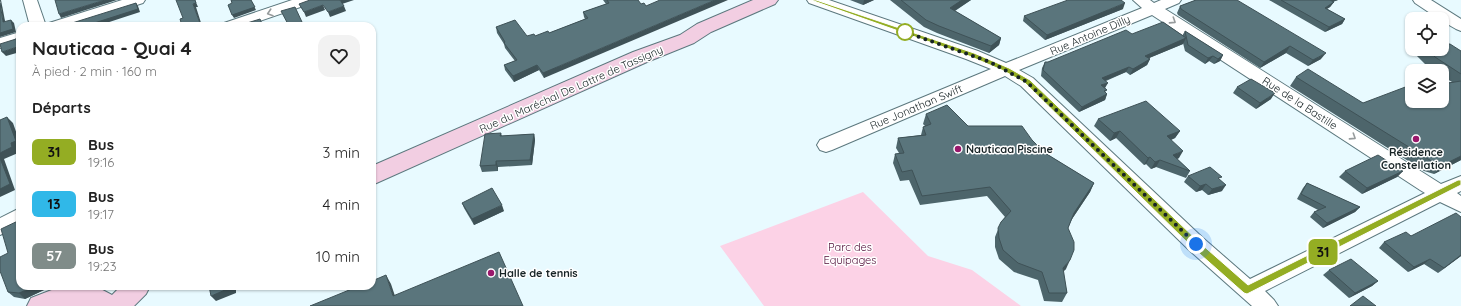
<!DOCTYPE html>
<html lang="fr">
<meta charset="utf-8">
<style>
body{margin:0;font-family:Quicksand,sans-serif;background:#f2f2f2;color:#222;height:100vh;display:flex;flex-direction:column;font-size:15px;white-space:nowrap}
*{box-sizing:border-box;margin:0}
p{font-size:13px;color:#767676}
.icon{flex:none;width:22px;height:22px;fill:none;stroke:currentColor;stroke-width:2;stroke-linecap:round;stroke-linejoin:round}
.map{position:relative;flex:1;overflow:hidden}
.sheet{position:absolute;left:16px;top:22px;width:360px;height:268px;display:flex;flex-direction:column;background:#fff;border-radius:12px;box-shadow:0 1px 3px #0004}
.sheet>*{flex:none}
.badge{padding:0 8px;border-radius:6px;font-size:14px;line-height:26px}
.tools{position:absolute;left:1405px;top:12px;display:grid;gap:8px}
.tools a{display:grid;place-items:center;width:44px;height:44px;border-radius:8px;background:#fff;box-shadow:0 1px 3px #0004;font-size:20px}
.you{position:absolute;width:20px;height:20px;margin:-10px;border:3px solid #fff;border-radius:50%;background:#1a73e8;box-shadow:0 0 0 6px #1a73e833}
.map>.badge{position:absolute;translate:-50% -50%;box-shadow:0 0 0 2px #fff}
h2{padding:0 16px;font-size:15px;line-height:36px}
.round{display:grid;place-items:center;flex:none;width:42px;height:42px;border-radius:12px;background:#f2f2f2}
.summary{display:flex;align-items:center;justify-content:space-between;height:68px;padding:0 16px}
h1{font-size:19px;font-weight:700;line-height:30px}
ul{padding:0;list-style:none}
li{display:flex;align-items:center;gap:12px;height:52px;padding:0 16px}
li div{flex:1}
li b{display:block;font-size:15px}
li em{font-style:normal}
li .badge{min-width:44px;font-weight:700;text-align:center}
.map>svg:first-child{display:block}
.green{fill:#fcd2e6}
.lines{fill:none;stroke-linecap:round;stroke-linejoin:round}
.street-casing{stroke:#5c787e;stroke-width:2}
.secondary-casing{stroke:#5c787e;stroke-width:2}
.street{fill:#fff;fill-rule:evenodd}
.secondary{fill:#f2cee2;fill-rule:evenodd}
.wall{fill:#4d656b}
.shaded-wall{fill:#3f5257}
.building{fill:#5a757c;stroke:#3f5257}
.oneway{stroke:#979c9d}
.line{fill:#94ad23;stroke:#fff}
.walk{stroke:#172325;stroke-width:4;stroke-dasharray:0 7.2}
.stop-dot{fill:#fff;stroke:#94ad23;stroke-width:2}
.poi-dot{fill:#9a186c;stroke:#fff;stroke-width:1.5}
.labels{text-anchor:middle;stroke-width:3;stroke-linejoin:round;paint-order:stroke}
.street-label{font-size:11px;fill:#172325;stroke:#fff}
.poi-label{font-size:11px;font-weight:bold;fill:#172325;stroke:#fff;text-anchor:start}
.park-label{font-size:11px;fill:#4e0a35;stroke:#fff}
</style>
<div class="map">
<svg width="1461" height="306" viewBox="0 0 1461 306">
<rect width="100%" height="100%" fill="#e8faff"/>
<path class="green" d="M863,192L928,256L972,270L1021,306H764L720,246Z"/>
<g class="lines">
<defs>
<g id="street">
<path d="M23,0H37L46,26H30Z"/>
<path d="M122,0H145L143,3L71,26H46L49,23Z"/>
<path d="M292,0H314L312,3L245,26H221L224,23Z"/>
<path d="M807,0H829L978,51L1006,63L1142,8L1133,0H1150L1154,3L1161,0H1181L1179,3L1165,9L1441,184L1461,176V191L1457,193L1461,196V212L1440,202L1265,291L1274,300L1278,306H1252L1189,250L1021,86L1005,76L832,150L826,152L820,150L817,145L820,140L991,69L966,59L809,3ZM1152,15L1420,190L1425,193L1250,279L1203,238L1033,78L1019,70Z"/>
<path d="M1413,0H1431L1461,19V31L1456,29L1442,21V19H1439L1415,3Z"/>
<path d="M20,32V42L0,48V38Z"/>
<path d="M20,208V225L0,235V218Z"/>
</g>
<g id="secondary">
<path d="M753,0H778L775,4L711,32L694,43L647,62L372,185V166L633,52L680,35L697,24Z"/>
<path d="M62,286H95L112,295L121,286H150L146,294L134,306H27L31,298Z"/>
</g>
</defs>
<use href="#street" class="street-casing"/>
<use href="#secondary" class="secondary-casing"/>
<use href="#street" class="street"/>
<use href="#secondary" class="secondary"/>
</g>
<g class="wall">
<path d="M603,0H638L544,78L539,70L514,82L505,70L504,65L515,61L505,48L504,44L497,33L496,27L527,36H535L549,33L585,19L584,17L583,12L606,4Z"/>
<path d="M850,0H874L863,5Z"/>
<path d="M890,0H971L955,11L1001,38L999,45L989,53L937,33L924,27Z"/>
<path d="M1196,0L1321,59L1308,66L1286,53L1260,68L1178,15L1177,13L1180,6Z"/>
<path d="M1269,0H1338L1333,2H1334L1330,7L1327,9L1345,19L1342,24L1325,32Z"/>
<path d="M1123,9L1045,40L1023,21L1024,16Z"/>
<path d="M1185,31L1223,55L1220,61L1214,64L1209,61L1205,64L1185,51L1183,43V44L1149,58L1150,59L1147,65L1130,75L1126,72L1106,81L1105,88L1107,90L1105,92L1107,94L1105,100L1079,112L1041,76L1042,68L1045,62H1048L1132,34L1182,36Z"/>
<path d="M1420,49H1442L1461,51V160L1434,174L1424,171L1290,86L1296,77L1363,103L1411,88L1452,82L1442,76V71H1434L1427,66L1415,54Z"/>
<path d="M1237,87L1271,99L1256,109L1233,93Z"/>
<path d="M926,114L968,126L1032,140L1045,153L1094,183L1090,192L1072,219L1068,228L1066,269L1063,271L1067,293L1062,302L1044,301L1038,280L1014,272L999,259L995,247V237L1001,222L1005,217L987,196L920,205L909,180L900,181L893,163L895,154L899,153L896,148L898,138L921,135L923,127L925,126L923,124Z"/>
<path d="M1098,119L1180,131L1175,138L1171,140L1179,158L1177,159L1190,171L1186,178L1156,167L1151,169L1146,164L1144,165L1116,138L1110,141L1094,126Z"/>
<path d="M501,133L502,136L534,134L535,140L532,165L498,167V171L482,172L480,166Z"/>
<path d="M1345,171H1403L1397,177L1362,194L1339,177Z"/>
<path d="M1188,176L1220,180L1222,191L1208,195L1202,190L1196,192L1184,182Z"/>
<path d="M1307,183L1360,207L1355,212L1323,228L1310,217L1314,212L1318,210L1297,199L1303,188Z"/>
<path d="M462,203L504,211L474,225L464,208Z"/>
<path d="M1461,217V256L1438,273L1424,264L1408,272L1379,248L1384,242L1411,236Z"/>
<path d="M1329,270L1378,281L1372,286L1349,298L1323,275Z"/>
<path d="M44,290L25,299L14,297L8,292Z"/>
</g>
<g class="shaded-wall">
<path d="M0,0H1L6,26L3,22Z"/>
<path d="M105,0H117L61,18L59,14Z"/>
<path d="M195,0L198,7H196L202,26H201L193,4Z"/>
<path d="M251,0L256,10L234,18L232,15Z"/>
<path d="M340,0H354L342,4Z"/>
<path d="M715,0H728L544,78L543,73Z"/>
<path d="M864,0H874L863,5Z"/>
<path d="M962,0H971L948,15L950,8Z"/>
<path d="M1328,0H1338L1325,4Z"/>
<path d="M1334,2L1330,7L1321,12L1325,8Z"/>
<path d="M136,3L138,6L140,12L97,26H85Z"/>
<path d="M1125,3L1123,9L1045,40L1047,35Z"/>
<path d="M323,5L325,10L306,17L304,12Z"/>
<path d="M344,6L346,11L330,17L328,12Z"/>
<path d="M1345,19L1342,24L1325,32L1329,27Z"/>
<path d="M11,20L14,23L16,32L0,37V33Z"/>
<path d="M302,22L304,25L302,26H292Z"/>
<path d="M1001,38L999,45L989,53L991,46Z"/>
<path d="M1186,38L1183,44L1142,61L1145,56Z"/>
<path d="M20,46V52L6,56L2,52Z"/>
<path d="M1290,46L1286,53L1260,68L1264,62Z"/>
<path d="M1326,53L1321,59L1308,66L1313,60Z"/>
<path d="M1223,55L1220,61L1214,64L1218,59Z"/>
<path d="M1213,56L1209,61L1205,64L1208,58Z"/>
<path d="M1150,59L1147,65L1130,75L1133,69Z"/>
<path d="M537,65L539,70L514,82L513,76Z"/>
<path d="M1129,67L1126,72L1099,83L1102,78Z"/>
<path d="M1108,83L1105,88L1101,85Z"/>
<path d="M1275,93L1271,99L1256,109L1260,103Z"/>
<path d="M1107,94L1105,100L1079,112L1082,107Z"/>
<path d="M7,117L13,123L20,143V147L16,148L18,153L4,159L15,190L0,197V153L11,143Z"/>
<path d="M1120,131L1116,138L1110,141L1114,133Z"/>
<path d="M1180,131L1175,138L1163,143L1167,136Z"/>
<path d="M534,134L535,140L532,165L530,160Z"/>
<path d="M1183,151L1179,158L1169,162L1173,155Z"/>
<path d="M1461,156V160L1434,174L1443,165Z"/>
<path d="M1150,157L1146,164L1144,165L1148,158Z"/>
<path d="M1160,160L1156,167L1151,169L1155,162Z"/>
<path d="M496,161L498,167V171L496,165Z"/>
<path d="M1403,171L1397,177L1362,194L1367,188Z"/>
<path d="M1094,183L1090,192L1070,222L1074,213Z"/>
<path d="M1206,184L1202,190L1196,192L1200,186Z"/>
<path d="M1226,185L1222,191L1208,195L1212,189Z"/>
<path d="M502,205L504,211L474,225L472,219Z"/>
<path d="M1360,207L1355,212L1323,228L1327,223Z"/>
<path d="M1461,255V256L1438,273L1444,268Z"/>
<path d="M1430,259L1424,264L1408,272L1414,267Z"/>
<path d="M1070,260L1066,269L1058,277L1063,268Z"/>
<path d="M386,275L391,284L398,305L393,296Z"/>
<path d="M1378,281L1372,286L1349,298L1355,293Z"/>
<path d="M36,286H43L44,290L25,299L19,293Z"/>
<path d="M189,286H199L192,289Z"/>
<path d="M232,286H245L236,290V293L216,301L211,296Z"/>
</g>
<g class="building">
<path d="M55,0H105L59,14Z"/>
<path d="M176,0H195L196,3L193,4L201,26H182L180,19L183,18Z"/>
<path d="M231,0H251L255,7L232,15L228,5L232,3Z"/>
<path d="M310,0H340L344,6L328,12L323,5L304,12L299,4Z"/>
<path d="M607,0H638L641,4L644,3L646,6L660,0H715L543,73L537,65L513,76L504,65L517,60L504,43L505,42L496,27L515,20L527,36L534,34L535,36L548,31L549,33L588,18L583,12L609,3Z"/>
<path d="M901,0H962L950,8L1001,38L991,46L939,26L926,20Z"/>
<path d="M1068,0H1121L1125,3L1047,35L1024,16Z"/>
<path d="M1196,0H1237L1326,53L1313,60L1290,46L1264,62L1181,9L1180,6Z"/>
<path d="M1281,0H1330L1334,2L1325,8L1345,19L1329,27Z"/>
<path d="M0,3L3,22L11,20L13,29L0,33Z"/>
<path d="M136,3L138,9L85,26H62V24H69Z"/>
<path d="M295,7L302,22L292,26H289L281,11Z"/>
<path d="M260,19L263,26H237L236,24H244Z"/>
<path d="M1163,22L1186,38L1145,56L1150,59L1133,69L1129,67L1102,78L1108,83L1101,85L1107,90L1104,91L1107,94L1082,107L1043,70L1045,62H1048L1126,30L1132,34Z"/>
<path d="M1185,31L1223,55L1218,59L1213,56L1208,58L1188,45Z"/>
<path d="M18,33H20V46L2,52L0,44L16,39Z"/>
<path d="M1442,44H1450L1461,51V74L1435,57L1427,49H1442Z"/>
<path d="M1308,69L1363,103L1408,86L1412,88V101H1442V84L1461,81V156L1443,165L1433,162L1296,77Z"/>
<path d="M1251,79L1275,93L1260,103L1237,87Z"/>
<path d="M1146,101L1180,131L1167,136L1183,151L1173,155L1190,171L1160,160L1155,162L1150,157L1148,158L1120,131L1114,133L1098,119Z"/>
<path d="M947,105L968,126H1022L1032,140L1045,153L1094,183L1074,213L1068,228L1074,242V250L1070,260L1063,268L1067,293H1049L1042,272L1018,263L1003,250L999,238L998,228L1001,222L1011,211L990,187L922,196L912,170L902,172L895,154L904,153L898,138L926,135L923,127L931,124L926,114Z"/>
<path d="M7,117L16,141L11,143L12,147L0,153V120Z"/>
<path d="M501,133L500,136L534,134L530,160L496,161V165L480,166L485,134Z"/>
<path d="M1378,155L1403,171L1367,188L1345,171Z"/>
<path d="M0,158L10,184L0,189Z"/>
<path d="M1210,167L1222,177L1218,178L1226,185L1212,189L1206,184L1200,186L1188,176Z"/>
<path d="M1307,183L1360,207L1327,223L1314,212L1326,207L1301,194Z"/>
<path d="M492,188L502,205L472,219L462,203Z"/>
<path d="M1456,213L1461,217V255L1444,268L1430,259L1414,267L1384,242L1406,232L1411,236Z"/>
<path d="M20,220V286H36L19,293L8,292L0,271V257L8,253L1,229Z"/>
<path d="M499,252L523,306H310L359,286H372V281L386,275L393,296Z"/>
<path d="M1351,259L1378,281L1355,293L1329,270Z"/>
<path d="M209,286H232V287L211,296Z"/>
<path d="M1363,296L1376,306H1350Z"/>
</g>
<defs><path id="oneway-chevron" d="M-2-3.5L2.5 0L-2 3.5" fill="none" stroke-width="1.6" stroke-linecap="round" stroke-linejoin="round"/></defs>
<g class="oneway">
<use href="#oneway-chevron" transform="translate(270 13) rotate(162)"/>
<use href="#oneway-chevron" transform="translate(1173 21) rotate(33)"/>
<use href="#oneway-chevron" transform="translate(1353 137) rotate(33)"/>
</g>
<path class="line" d="M811,0H816L974,53L1009,68L1030,80L1199,242L1248,285L1458,180H1461V185L1247,294L1244,293L1192,247L1025,83L1004,71L969,56Z"/>
<g class="lines">
<path class="walk" d="M905,32L990,62L1027,82L1196,244"/>
</g>
<circle class="stop-dot" cx="905" cy="32" r="8"/>
<g class="poi-dot">
<circle cx="1416" cy="139" r="4"/>
<circle cx="958" cy="149" r="4"/>
<circle cx="491" cy="273" r="4"/>
</g>
<g class="labels">
<g class="street-label">
<text transform="translate(1090 35) rotate(-23)" y="4">Rue Antoine Dilly</text>
<text transform="translate(571 89) rotate(-24)" y="4">Rue du Maréchal De Lattre de Tassigny</text>
<text transform="translate(1300 103) rotate(33)" y="4">Rue de la Bastille</text>
<text transform="translate(916 107) rotate(-23)" y="4">Rue Jonathan Swift</text>
</g>
<g class="poi-label">
<text x="966" y="153">Nauticaa Piscine</text>
<text x="1416" y="156" text-anchor="middle">Résidence<tspan x="1416" dy="13">Constellation</tspan></text>
<text x="499" y="277">Halle de tennis</text>
</g>
<g class="park-label">
<text x="850" y="251">Parc des<tspan x="850" dy="13">Equipages</tspan></text>
</g>
</g>
</svg>
<div class="tools">
<a><svg class="icon" aria-label="locate" viewBox="0 0 24 24"><circle cx="12" cy="12" r="6"/><path d="M12 2v4M12 18v4M2 12h4M18 12h4"/></svg></a>
<a><svg class="icon" aria-label="layers" viewBox="0 0 24 24"><path d="M12 4l9 5-9 5-9-5zM3 14l9 5 9-5"/></svg></a>
</div>
<div class="you" style="left:1196px;top:244px"></div>
<b class="badge" style="left:1323px;top:252px;background:#94ad23;color:#111">31</b>
<section class="sheet">
<div class="summary"><div><h1>Nauticaa - Quai 4</h1><p>À pied · 2 min · 160 m</p></div><a class="round"><svg class="icon" aria-label="heart" viewBox="0 0 24 24"><path d="M12 20l-8-8c-3-5 5-10 8-4 3-6 11-1 8 4z"/></svg></a></div>
<h2>Départs</h2>
<ul>
<li><span class="badge" style="background:#94ad23;color:#111">31</span><div><b>Bus</b><p>19:16</p></div><em>3 min</em></li>
<li><span class="badge" style="background:#30b8e8;color:#111">13</span><div><b>Bus</b><p>19:17</p></div><em>4 min</em></li>
<li><span class="badge" style="background:#808c89;color:#fff">57</span><div><b>Bus</b><p>19:23</p></div><em>10 min</em></li>
</ul>
</section>
</div>
